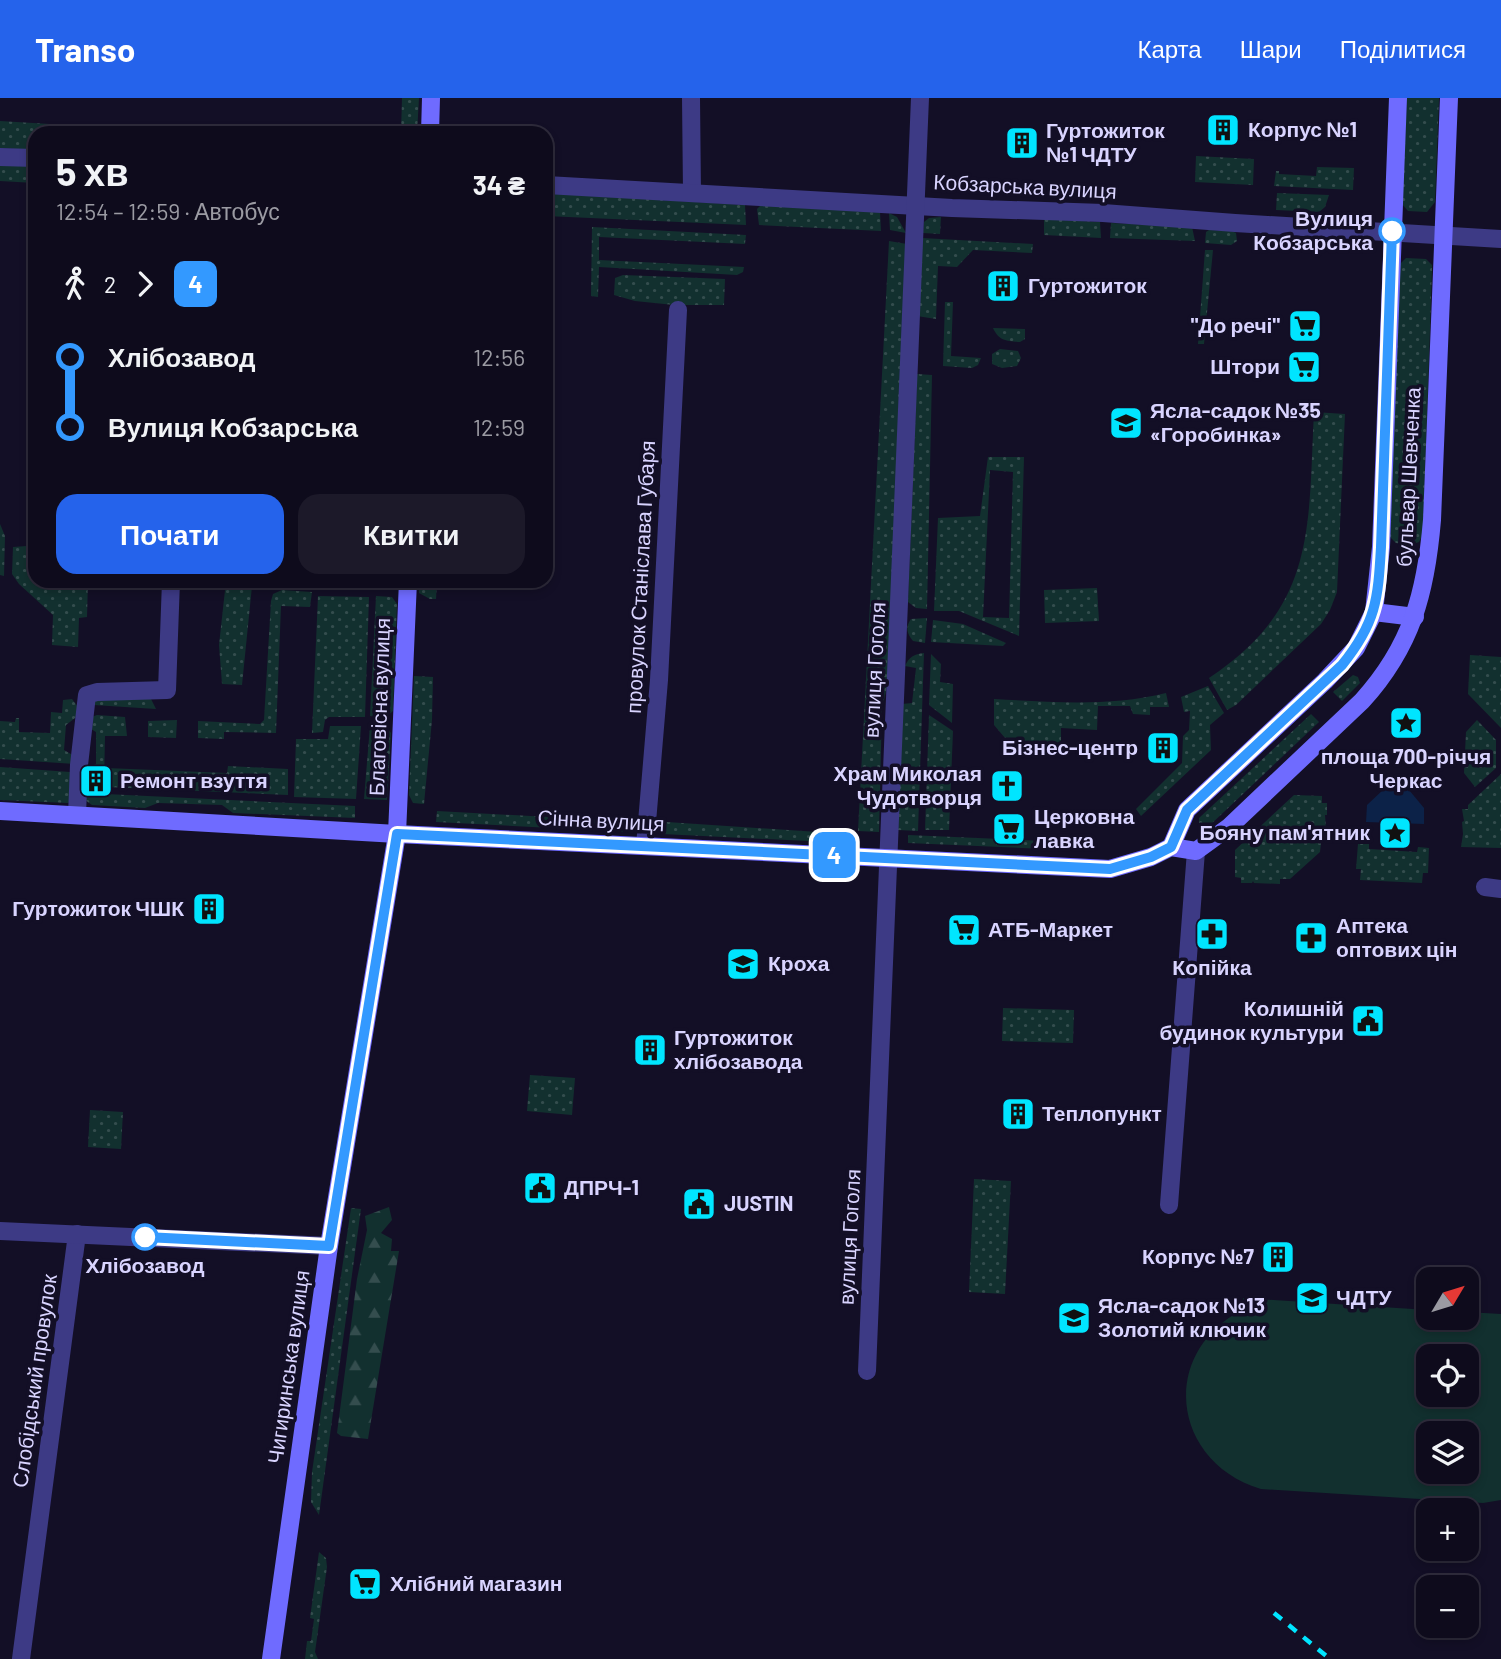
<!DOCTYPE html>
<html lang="uk">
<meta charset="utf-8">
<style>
body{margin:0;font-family:Barlow,sans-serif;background:#1c1929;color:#f1f3f6;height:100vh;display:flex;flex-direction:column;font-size:26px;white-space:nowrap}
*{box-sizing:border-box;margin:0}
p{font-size:23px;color:#9b9ba3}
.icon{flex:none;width:38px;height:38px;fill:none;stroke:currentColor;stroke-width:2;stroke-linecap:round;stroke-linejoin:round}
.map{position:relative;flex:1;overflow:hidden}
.side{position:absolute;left:28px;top:28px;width:525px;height:462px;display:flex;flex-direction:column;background:#0e0b1c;border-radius:21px;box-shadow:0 4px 10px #0003,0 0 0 2px #2e2b3b}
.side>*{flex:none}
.badge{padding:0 14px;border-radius:10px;font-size:24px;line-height:46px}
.needle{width:46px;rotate:52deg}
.buttons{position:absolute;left:1416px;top:1169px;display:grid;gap:14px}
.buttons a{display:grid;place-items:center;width:63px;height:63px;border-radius:14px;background:#0e0b1c;box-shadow:0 4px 10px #0003,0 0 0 2px #2e2b3b;font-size:35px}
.map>.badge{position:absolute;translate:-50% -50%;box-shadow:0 0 0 4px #fff}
.legs{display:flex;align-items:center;gap:10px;height:77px;padding:0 28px;font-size:23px}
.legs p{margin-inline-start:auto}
.summary{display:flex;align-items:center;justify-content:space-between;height:119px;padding:0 28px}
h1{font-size:38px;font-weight:700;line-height:52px}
.action{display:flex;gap:14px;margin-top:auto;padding:14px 28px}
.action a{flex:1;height:80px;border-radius:21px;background:#2563eb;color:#fff;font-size:28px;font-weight:700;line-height:80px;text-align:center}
.action a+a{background:#1c1929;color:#f1f3f6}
ul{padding:0 28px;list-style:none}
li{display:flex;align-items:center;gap:24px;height:70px;font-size:26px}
li i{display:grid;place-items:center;width:10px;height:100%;margin:0 9px;background:currentColor}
li i::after{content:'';width:18px;height:18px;margin:-9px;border:5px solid;border-radius:50%;background:#0e0b1c}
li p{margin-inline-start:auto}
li:first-child i{background:linear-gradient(#0000 50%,currentColor 0)}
li:last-child i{background:linear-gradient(currentColor 50%,#0000 0)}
header{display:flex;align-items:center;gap:42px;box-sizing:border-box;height:98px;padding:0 35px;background:#2563eb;color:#fff}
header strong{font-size:33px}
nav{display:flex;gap:38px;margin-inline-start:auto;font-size:24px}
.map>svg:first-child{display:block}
.grass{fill:url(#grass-dots);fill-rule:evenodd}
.forest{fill:url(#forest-firs)}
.pitch{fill:#12302f;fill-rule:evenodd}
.water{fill:#0c2248}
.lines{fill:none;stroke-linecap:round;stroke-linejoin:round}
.minor{stroke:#3d3a85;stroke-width:18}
.tertiary{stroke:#3d3a85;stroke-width:18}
.secondary{stroke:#6f6bff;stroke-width:18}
.rail{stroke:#00e5ff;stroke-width:4.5;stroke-dasharray:10 9;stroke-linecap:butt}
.line-1-casing{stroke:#fff;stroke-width:16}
.line-1{stroke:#39f;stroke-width:10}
.stop-1-dot{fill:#fff;stroke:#39f;stroke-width:3.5}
.labels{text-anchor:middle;stroke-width:7;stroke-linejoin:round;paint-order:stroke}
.poi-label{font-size:21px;font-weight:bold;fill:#d9d4ff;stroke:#130f26;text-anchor:start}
.street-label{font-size:21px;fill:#d9d4ff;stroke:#130f26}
.stop-label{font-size:21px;font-weight:bold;fill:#d9d4ff;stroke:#130f26;text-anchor:end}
</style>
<header>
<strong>Transo</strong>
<nav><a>Карта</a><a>Шари</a><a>Поділитися</a></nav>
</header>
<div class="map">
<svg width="1501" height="1561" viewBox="0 0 1501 1561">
<defs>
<pattern id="grass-dots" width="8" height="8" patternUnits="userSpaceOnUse" patternTransform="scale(1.75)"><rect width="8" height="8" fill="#12302f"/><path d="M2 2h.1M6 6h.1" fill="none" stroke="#344d4e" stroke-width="1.8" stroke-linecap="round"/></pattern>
<pattern id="forest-firs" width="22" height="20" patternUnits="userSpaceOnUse" patternTransform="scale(1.75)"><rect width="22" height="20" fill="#12302f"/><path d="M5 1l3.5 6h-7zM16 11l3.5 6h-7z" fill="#344d4e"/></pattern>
</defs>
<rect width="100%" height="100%" fill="#130f26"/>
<g class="grass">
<path d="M402,0H419L417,35H401Z"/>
<path d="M1407,0H1439L1435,104L1427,114L1408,113L1402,106Z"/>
<path d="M0,23L198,35H35V52L0,50Z"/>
<path d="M1196,58L1254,61L1253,87L1195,84Z"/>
<path d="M0,67L35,68V85L0,83Z"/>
<path d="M1317,69L1354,70L1353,92L1274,88L1276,73H1279V76L1316,78Z"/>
<path d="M546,95L745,107L746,127L546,118Z"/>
<path d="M1277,95L1329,97L1325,109L1319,114L1276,112Z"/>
<path d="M761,107L880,114L881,133L759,127L757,111Z"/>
<path d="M889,115L897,119L906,135L890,132Z"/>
<path d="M941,119L940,136L923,135L924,124L929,120Z"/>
<path d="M1044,121L1100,124L1101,140L1044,137Z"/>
<path d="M1111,125L1192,129L1195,143L1110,140Z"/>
<path d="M592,129L746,137L745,146L599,139V162L744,169L743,174L737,177L599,169L598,199L591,198Z"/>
<path d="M1209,132L1232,133L1236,135L1237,143L1231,147L1205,145L1206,134Z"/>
<path d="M922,140L1033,146L1032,155L973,152L957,169L938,168L936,221L917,218Z"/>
<path d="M889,143L907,146L890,576L882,610L879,734L858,733Z"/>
<path d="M1205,152H1213L1204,246H1198Z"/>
<path d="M1406,160L1426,161L1432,167V172L1423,436L1419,444L1411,447L1396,445L1390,439L1400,166Z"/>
<path d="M623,177L725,181L724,207H674L635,203L614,197L615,180Z"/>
<path d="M945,204H953L951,258L981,260L978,267L972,270L943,268Z"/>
<path d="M993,230L1025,231V241L1020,244C1006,243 999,243 993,230Z"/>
<path d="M1000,251L1018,253L1021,260L1017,268L1002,270L992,266V256Z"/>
<path d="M917,276L932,277L927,511L916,510L908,504Z"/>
<path d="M1314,314L1345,316L1337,494L1330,512L1321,526L1236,607L1227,612L1209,580C1317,509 1308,429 1314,314Z"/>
<path d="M988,359H1024L1019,538L959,513H934L938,420L980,418ZM990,372L1013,374L1009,520L983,519Z"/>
<path d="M0,426L5,438L4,478L0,477Z"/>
<path d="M27,448L35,451V483H88L87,519L79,520L78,549L52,547L53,517L19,486L12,476L13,449Z"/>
<path d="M226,483H324L326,490L255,484L252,488L242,587L222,586L219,547Z"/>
<path d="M419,483H437L436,501H430L419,495Z"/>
<path d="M1097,490L1099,523L1045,525L1044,492Z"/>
<path d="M282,492L312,494L310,509L281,508L276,635L224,634V641L198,640V623L260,626L264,622L271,503L273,496Z"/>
<path d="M318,498L369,499L365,619H329L325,622L323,634L312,635Z"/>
<path d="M376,498L392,499L397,506L393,613L385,620L370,618Z"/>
<path d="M927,520L925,545L913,543C907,536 905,529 911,521Z"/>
<path d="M933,522L963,526L1006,545L1003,548L931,544Z"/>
<path d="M924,555L918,733L898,732L902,606L912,605L916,570L905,568C909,559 914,556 924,555Z"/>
<path d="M931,556L941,566L940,584L953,586L952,625L929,607Z"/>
<path d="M1470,557L1501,559V630L1468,596Z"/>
<path d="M1353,577L1358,579L1360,585L1342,603L1333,594Z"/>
<path d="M414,578L433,579L432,622L424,706L413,705L409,697Z"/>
<path d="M1208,588L1224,615L1210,627L1211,652L1141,718L1136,711L1182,665L1183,638L1189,632L1190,613L1184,614L1181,599Z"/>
<path d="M1166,595L1169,609H1150V617L1133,616L1130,608H1098L1097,632L1061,630V654L1058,657L1057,648L1011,647L994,627V601C1052,604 1109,609 1166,595Z"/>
<path d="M95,598L150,599L156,611L94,607Z"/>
<path d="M72,601L78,609L79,617L66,627L64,652L76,659L75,666L0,661V623L15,624L16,620H19V634L50,635L51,614L62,615L63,602Z"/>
<path d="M1311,616L1319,624L1208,729L1205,731L1199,729V720Z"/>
<path d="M97,617L125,619L127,638H105L104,686L82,685V672L96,666V634L86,628L89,620Z"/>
<path d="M929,617L953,633L949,732H925Z"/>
<path d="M177,622L176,640L148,639V623Z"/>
<path d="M1477,622L1496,642V670L1475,689L1464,675L1466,634Z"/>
<path d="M330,628H361L356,701L294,699L296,641H328Z"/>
<path d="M370,628L387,630L391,635L387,702L364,701Z"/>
<path d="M228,668L288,671V697L107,689L106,670L227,675Z"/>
<path d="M0,669L70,674L74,701L68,705L0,702Z"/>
<path d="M1501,676V750L1461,749L1463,736L1462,724L1464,723L1462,711H1468V707Z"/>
<path d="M85,695L355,708V720L233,715L222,707L158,705L145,710L92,707L85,702Z"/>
<path d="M1294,697L1322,698V705H1327V717H1325L1326,731H1324L1326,733V744L1321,745L1320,754L1290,781H1280V786L1254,785L1253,783L1252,785H1241V780L1235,779V752Z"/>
<path d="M437,713L639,724L638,730L631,734L436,724Z"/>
<path d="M652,723L848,736V745L662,736L655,731Z"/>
<path d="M908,737L1067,744L1068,752L908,745Z"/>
<path d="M1358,746H1369V751L1417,754L1418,749L1429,750L1428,775H1423L1422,785L1360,782L1361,771H1356Z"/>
<path d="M1003,910L1074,912L1073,945L1002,943Z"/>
<path d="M530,977L575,980L572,1017L527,1013Z"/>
<path d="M90,1012L123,1014L121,1051L88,1049Z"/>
<path d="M974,1081L1011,1083L1005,1196L969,1194Z"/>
<path d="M351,1110L361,1111L319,1417L311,1404L312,1374Z"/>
<path d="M319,1454L326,1460L327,1469L315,1554L318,1561H305L307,1543H311L314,1521L310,1520Z"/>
</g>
<path class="forest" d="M389,1109L392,1122L381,1135L392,1141L391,1153H399L368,1341L341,1338L337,1335L357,1181L367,1132L365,1118Z"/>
<path class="pitch" d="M1243,1200L1428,1212V1220H1466L1467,1214L1501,1216V1402L1483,1405L1261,1391C1172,1364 1158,1256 1242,1212ZM1428,1258H1466V1297H1428ZM1428,1335H1466V1374H1428Z"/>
<path class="water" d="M1384,691L1409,692L1424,710V726L1366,724L1367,707Z"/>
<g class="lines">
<g class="minor">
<path d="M691,0L692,95"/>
<path d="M0,59L35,60"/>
<path d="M546,87L952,110L1103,115L1235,125L1501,141"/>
<path d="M77,717L79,667L87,597L97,594L167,592L171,483"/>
<path d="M645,748L659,582L678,212"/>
<path d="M1485,789L1501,791"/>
<path d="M1169,1107L1196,753"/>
<path d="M867,1273C885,848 905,424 920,0"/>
<path d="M21,1561L77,1136"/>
</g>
<path class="tertiary" d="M0,1133L329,1148"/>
<g class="secondary">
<path d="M430,35L431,0"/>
<path d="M1374,514L1415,519"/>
<path d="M0,713L397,736L1110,771L1151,759L1171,749L1196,753L1229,729L1362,603C1412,548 1426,494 1432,422L1449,0"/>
<path d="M1171,749L1187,712L1325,583L1356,550L1374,514L1381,449L1398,0"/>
<path d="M271,1561L329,1148L397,736L408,483"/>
</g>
<path class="rail" d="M1274,1515L1330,1561"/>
</g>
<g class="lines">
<defs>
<path id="line-1" d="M145,1139L329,1148L397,736L1110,771L1151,759L1171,749L1187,712L1342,567C1376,525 1378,502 1381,449L1392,133"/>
</defs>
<use href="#line-1" class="line-1-casing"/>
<use href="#line-1" class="line-1"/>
</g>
<defs>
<symbol id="building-square" viewBox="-11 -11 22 22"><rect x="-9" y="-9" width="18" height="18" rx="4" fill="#00e5ff" stroke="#130f26"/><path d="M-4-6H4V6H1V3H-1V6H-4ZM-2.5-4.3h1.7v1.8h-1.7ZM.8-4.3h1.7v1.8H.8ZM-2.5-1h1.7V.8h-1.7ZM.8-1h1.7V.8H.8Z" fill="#111"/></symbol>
<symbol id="supermarket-square" viewBox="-11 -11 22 22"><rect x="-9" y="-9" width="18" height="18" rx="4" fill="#00e5ff" stroke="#130f26"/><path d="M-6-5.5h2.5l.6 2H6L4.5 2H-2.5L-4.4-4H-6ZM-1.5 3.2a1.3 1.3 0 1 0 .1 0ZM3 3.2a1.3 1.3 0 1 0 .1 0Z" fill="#111"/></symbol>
<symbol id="school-square" viewBox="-11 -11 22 22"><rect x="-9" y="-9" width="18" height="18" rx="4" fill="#00e5ff" stroke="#130f26"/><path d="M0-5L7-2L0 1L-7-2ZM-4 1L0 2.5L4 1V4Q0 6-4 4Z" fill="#111"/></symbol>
<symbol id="sight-square" viewBox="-11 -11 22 22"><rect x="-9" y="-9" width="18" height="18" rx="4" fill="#00e5ff" stroke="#130f26"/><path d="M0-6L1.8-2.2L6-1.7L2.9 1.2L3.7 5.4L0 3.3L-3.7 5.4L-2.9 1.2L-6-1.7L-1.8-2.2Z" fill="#111"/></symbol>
<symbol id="church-square" viewBox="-11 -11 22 22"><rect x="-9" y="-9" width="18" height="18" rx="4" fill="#00e5ff" stroke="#130f26"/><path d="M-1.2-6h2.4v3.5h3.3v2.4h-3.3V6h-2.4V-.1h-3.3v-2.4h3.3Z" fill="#111"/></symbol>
<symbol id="pharmacy-square" viewBox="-11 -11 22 22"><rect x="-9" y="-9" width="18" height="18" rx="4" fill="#00e5ff" stroke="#130f26"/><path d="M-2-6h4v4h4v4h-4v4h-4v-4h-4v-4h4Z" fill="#111"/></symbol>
<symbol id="civic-square" viewBox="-11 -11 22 22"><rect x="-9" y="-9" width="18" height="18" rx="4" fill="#00e5ff" stroke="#130f26"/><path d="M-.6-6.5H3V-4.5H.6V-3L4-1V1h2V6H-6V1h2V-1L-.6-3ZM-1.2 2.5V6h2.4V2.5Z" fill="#111"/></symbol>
<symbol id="university-square" viewBox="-11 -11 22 22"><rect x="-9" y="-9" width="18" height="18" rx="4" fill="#00e5ff" stroke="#130f26"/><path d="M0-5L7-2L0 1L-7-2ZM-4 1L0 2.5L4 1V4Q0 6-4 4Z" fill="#111"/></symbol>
</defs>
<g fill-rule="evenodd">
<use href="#building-square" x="1204" y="13" width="38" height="38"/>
<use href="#building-square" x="1003" y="26" width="38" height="38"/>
<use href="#building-square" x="984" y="169" width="38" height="38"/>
<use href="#supermarket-square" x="1286" y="209" width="38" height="38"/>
<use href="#supermarket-square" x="1285" y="250" width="38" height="38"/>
<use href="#school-square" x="1107" y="306" width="38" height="38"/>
<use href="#sight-square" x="1387" y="606" width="38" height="38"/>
<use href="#building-square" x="1144" y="631" width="38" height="38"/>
<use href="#building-square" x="77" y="664" width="38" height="38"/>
<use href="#church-square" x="988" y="669" width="38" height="38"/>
<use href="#supermarket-square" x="990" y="712" width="38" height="38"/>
<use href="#sight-square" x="1376" y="716" width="38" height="38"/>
<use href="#building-square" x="190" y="792" width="38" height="38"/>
<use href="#supermarket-square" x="945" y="813" width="38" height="38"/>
<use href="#pharmacy-square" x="1193" y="817" width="38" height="38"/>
<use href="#pharmacy-square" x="1292" y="821" width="38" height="38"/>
<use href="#school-square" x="724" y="847" width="38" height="38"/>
<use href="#civic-square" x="1349" y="904" width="38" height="38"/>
<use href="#building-square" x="631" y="933" width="38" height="38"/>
<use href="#building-square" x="999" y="997" width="38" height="38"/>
<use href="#civic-square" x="521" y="1071" width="38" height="38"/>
<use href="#civic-square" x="680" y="1087" width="38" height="38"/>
<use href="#building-square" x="1259" y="1140" width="38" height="38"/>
<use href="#university-square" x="1293" y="1181" width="38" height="38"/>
<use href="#school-square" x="1055" y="1201" width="38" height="38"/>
<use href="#supermarket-square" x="346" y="1467" width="38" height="38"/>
</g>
<g class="stop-1-dot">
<circle cx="1392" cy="133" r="12"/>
<circle cx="145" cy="1139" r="12"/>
</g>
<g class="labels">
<g class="poi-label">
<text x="1248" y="39">Корпус №1</text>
<text x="1046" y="40">Гуртожиток<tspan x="1046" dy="24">№1 ЧДТУ</tspan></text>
<text x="1028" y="195">Гуртожиток</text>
<text x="1280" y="235" text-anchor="end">"До речі"</text>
<text x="1280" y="276" text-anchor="end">Штори</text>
<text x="1150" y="320">Ясла-садок №35<tspan x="1150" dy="24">«Горобинка»</tspan></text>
<text x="1138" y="657" text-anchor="end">Бізнес-центр</text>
<text x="1406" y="666" text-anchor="middle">площа 700-річчя<tspan x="1406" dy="24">Черкас</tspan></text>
<text x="982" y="683" text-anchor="end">Храм Миколая<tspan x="982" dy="24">Чудотворця</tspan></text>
<text x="120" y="690">Ремонт взуття</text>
<text x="1034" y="726">Церковна<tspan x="1034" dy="24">лавка</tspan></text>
<text x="1370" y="742" text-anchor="end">Бояну пам'ятник</text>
<text x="184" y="818" text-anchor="end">Гуртожиток ЧШК</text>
<text x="1336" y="835">Аптека<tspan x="1336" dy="24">оптових цін</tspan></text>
<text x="988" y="839">АТБ-Маркет</text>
<text x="768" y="873">Кроха</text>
<text x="1212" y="877" text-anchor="middle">Копійка</text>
<text x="1344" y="918" text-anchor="end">Колишній<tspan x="1344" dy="24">будинок культури</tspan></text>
<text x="674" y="947">Гуртожиток<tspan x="674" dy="24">хлібозавода</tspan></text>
<text x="1042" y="1023">Теплопункт</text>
<text x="564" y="1097">ДПРЧ-1</text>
<text x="724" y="1113">JUSTIN</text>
<text x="1254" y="1166" text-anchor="end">Корпус №7</text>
<text x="1336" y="1207">ЧДТУ</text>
<text x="1098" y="1215">Ясла-садок №13<tspan x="1098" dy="24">Золотий ключик</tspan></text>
<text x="390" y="1493">Хлібний магазин</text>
</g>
<g class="street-label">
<text transform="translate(1025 89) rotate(3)" y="7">Кобзарська вулиця</text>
<text transform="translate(1409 379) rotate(-87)" y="7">бульвар Шевченка</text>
<text transform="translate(641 479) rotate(-87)" y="7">провулок Станіслава Губаря</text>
<text transform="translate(875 572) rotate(-87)" y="7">вулиця Гоголя</text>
<text transform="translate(380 609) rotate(-88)" y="7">Благовісна вулиця</text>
<text transform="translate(601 723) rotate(3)" y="7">Сінна вулиця</text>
<text transform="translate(850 1139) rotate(-87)" y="7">вулиця Гоголя</text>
<text transform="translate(289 1269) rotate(-82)" y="7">Чигиринська вулиця</text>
<text transform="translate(35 1283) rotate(-82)" y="7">Слобідський провулок</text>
</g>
<g class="stop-label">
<text x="1373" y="128">Вулиця<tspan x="1373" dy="24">Кобзарська</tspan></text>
<text x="145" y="1175" text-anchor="middle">Хлібозавод</text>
</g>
</g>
</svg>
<div class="buttons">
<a><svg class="needle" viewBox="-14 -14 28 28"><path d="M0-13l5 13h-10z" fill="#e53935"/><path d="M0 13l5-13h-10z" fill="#9b9ba3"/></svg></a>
<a><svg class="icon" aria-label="locate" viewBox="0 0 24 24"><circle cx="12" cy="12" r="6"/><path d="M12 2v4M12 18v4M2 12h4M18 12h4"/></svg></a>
<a><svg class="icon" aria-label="layers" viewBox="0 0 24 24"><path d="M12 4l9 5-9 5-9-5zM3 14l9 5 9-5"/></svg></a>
<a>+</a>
<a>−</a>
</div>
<b class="badge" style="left:834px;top:757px;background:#39f;color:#fff">4</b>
<section class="side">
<div class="summary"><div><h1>5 хв</h1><p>12:54 – 12:59 · Автобус</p></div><b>34 ₴</b></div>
<div class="legs"><svg class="icon" aria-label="walk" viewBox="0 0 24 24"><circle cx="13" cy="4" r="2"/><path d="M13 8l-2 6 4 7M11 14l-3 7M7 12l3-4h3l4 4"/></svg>2<svg class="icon" aria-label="forward" viewBox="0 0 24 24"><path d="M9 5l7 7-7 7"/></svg><b class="badge" style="background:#39f;color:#fff">4</b></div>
<ul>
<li><i style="color:#39f"></i><b>Хлібозавод</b><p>12:56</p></li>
<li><i style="color:#39f"></i><b>Вулиця Кобзарська</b><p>12:59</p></li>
</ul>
<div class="action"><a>Почати</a><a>Квитки</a></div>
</section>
</div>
